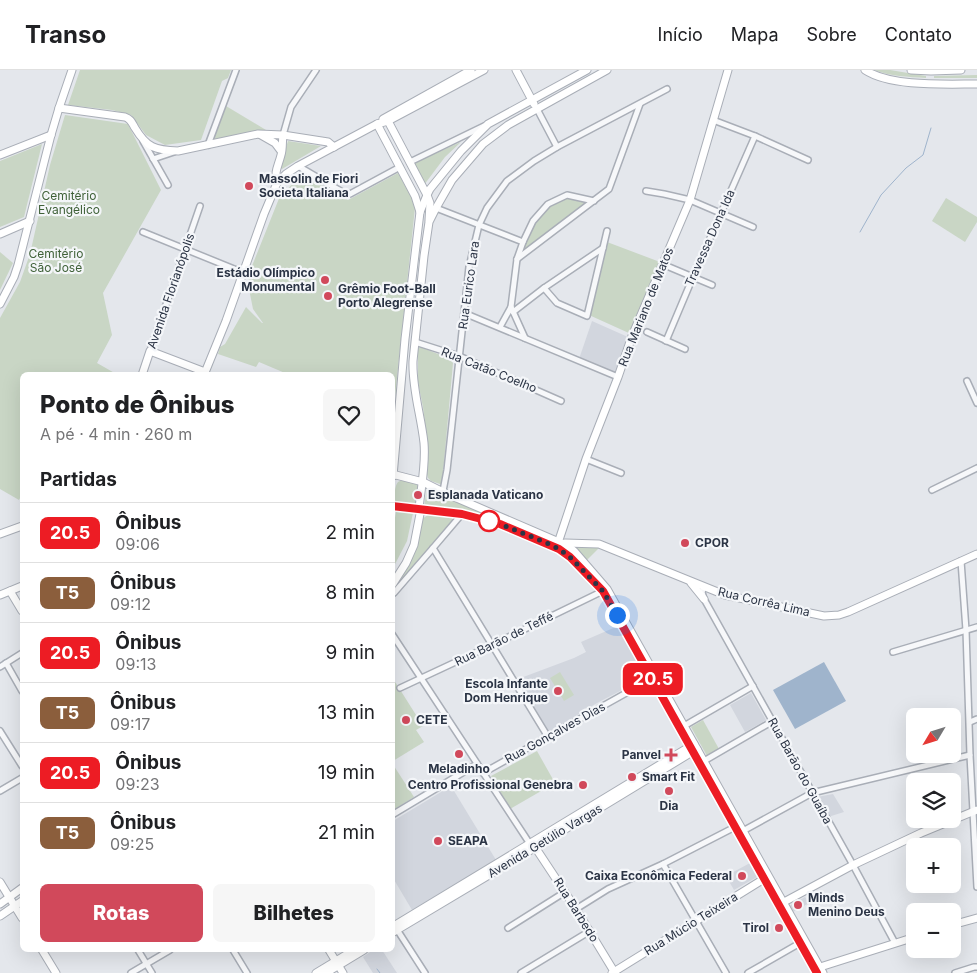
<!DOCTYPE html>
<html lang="pt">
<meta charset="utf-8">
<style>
body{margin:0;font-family:Inter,sans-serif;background:#f6f6f6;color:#202124;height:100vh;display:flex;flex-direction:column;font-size:19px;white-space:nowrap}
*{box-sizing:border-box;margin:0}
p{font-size:16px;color:#757577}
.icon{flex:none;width:28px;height:28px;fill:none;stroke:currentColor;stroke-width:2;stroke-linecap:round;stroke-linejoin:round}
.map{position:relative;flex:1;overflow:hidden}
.sheet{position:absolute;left:20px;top:302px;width:375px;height:580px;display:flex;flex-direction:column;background:#fff;border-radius:8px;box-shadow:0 5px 20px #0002}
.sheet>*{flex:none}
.badge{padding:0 10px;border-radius:8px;font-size:18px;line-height:32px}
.needle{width:32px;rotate:232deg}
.controls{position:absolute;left:906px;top:638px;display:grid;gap:10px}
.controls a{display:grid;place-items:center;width:55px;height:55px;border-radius:8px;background:#fff;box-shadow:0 5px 20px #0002;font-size:25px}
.you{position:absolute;width:25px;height:25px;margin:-12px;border:4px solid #fff;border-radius:50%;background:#1a73e8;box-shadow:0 0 0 8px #1a73e833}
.map>.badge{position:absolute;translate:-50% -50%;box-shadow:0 0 0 2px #fff}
h2{padding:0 20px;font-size:19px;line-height:45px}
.round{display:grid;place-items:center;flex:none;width:52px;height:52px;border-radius:8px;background:#f6f6f6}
.headline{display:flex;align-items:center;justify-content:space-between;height:85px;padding:0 20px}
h1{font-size:24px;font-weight:800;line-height:38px}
.button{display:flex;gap:10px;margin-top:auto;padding:10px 20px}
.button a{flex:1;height:58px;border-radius:8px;background:#d1495b;color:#fff;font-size:20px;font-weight:800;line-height:58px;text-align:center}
.button a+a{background:#f6f6f6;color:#202124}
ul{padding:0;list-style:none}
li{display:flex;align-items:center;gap:15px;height:60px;padding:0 20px;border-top:1px solid #e0e0e0}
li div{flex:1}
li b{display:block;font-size:19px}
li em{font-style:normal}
li .badge{min-width:55px;font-weight:700;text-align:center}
header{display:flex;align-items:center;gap:30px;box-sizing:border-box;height:70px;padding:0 25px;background:#fff;border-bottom:1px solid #e0e0e0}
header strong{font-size:24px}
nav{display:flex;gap:28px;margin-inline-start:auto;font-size:18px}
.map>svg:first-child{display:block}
.built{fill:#d2d6de}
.green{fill:#c9d6c5}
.water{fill:#9fb4cc}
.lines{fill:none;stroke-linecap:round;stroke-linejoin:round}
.stream{stroke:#9fb4cc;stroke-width:1}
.street-casing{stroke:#a9aeb7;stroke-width:8}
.secondary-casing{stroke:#a9aeb7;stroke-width:9}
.street{stroke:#f7f8fa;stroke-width:5}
.secondary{stroke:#fff;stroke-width:7}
.line-casing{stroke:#fff;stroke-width:11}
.line{stroke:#ed1c24;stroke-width:8}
.walk{stroke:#2b3445;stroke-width:5;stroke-dasharray:0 9}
.poi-dot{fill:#d1495b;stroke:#f4f6f9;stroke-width:2}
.stop-dot{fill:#fff;stroke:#ed1c24;stroke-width:2.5}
.labels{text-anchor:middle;stroke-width:4.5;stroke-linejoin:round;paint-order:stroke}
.poi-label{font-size:12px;font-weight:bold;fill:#2b3445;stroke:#f4f6f9;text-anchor:start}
.park-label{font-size:12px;fill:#3f6138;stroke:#f4f6f9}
.street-label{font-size:12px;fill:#2b3445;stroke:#f4f6f9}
</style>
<header>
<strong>Transo</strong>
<nav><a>Início</a><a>Mapa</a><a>Sobre</a><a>Contato</a></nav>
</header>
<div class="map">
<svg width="977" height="903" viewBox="0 0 977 903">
<rect width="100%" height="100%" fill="#e4e7ec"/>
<g class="built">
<path d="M592,251L628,267L616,303L579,289Z"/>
<path d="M618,556L647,607L597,633L549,662L518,609L574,588L586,582L581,572Z"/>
<path d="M751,623L766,650L745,662L730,635Z"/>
<path d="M451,716L496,790L412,840L393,808V751Z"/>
<path d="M833,724L844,742L828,747L817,727Z"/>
<path d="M750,793L757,807L734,820L726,806Z"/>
<path d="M805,827L809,833L793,842L789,836Z"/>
<path d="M373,880H382L397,903H373L363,887Z"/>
</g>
<g class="green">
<path d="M80,0H231L228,8L222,11L201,70L165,75L146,65L131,45L112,40L68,35Z"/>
<path d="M874,0H890L926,6V8C908,7 890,6 874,0Z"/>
<path d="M977,5V8H934V6Z"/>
<path d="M226,36L266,60L213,70Z"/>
<path d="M65,45L128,54L161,120L103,223L112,265L97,293L118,305H22V424L19,430L0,419V248L20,212L30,184L50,95Z"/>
<path d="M288,71L321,76L282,99L280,97Z"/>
<path d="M461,72L445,87L424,115L413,93Z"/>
<path d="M42,74L24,147L0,157V91Z"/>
<path d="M398,103L412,128L415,138L393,345L392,305H285V303L259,292L256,297L218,284L220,277L225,274L246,237L262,253H263L253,239L248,214L250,201L280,126L303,104L348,130Z"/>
<path d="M568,128L586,133L522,181L535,152L550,136Z"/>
<path d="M946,128L977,147V152L965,172L932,151Z"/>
<path d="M607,172L660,192L631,264L589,245Z"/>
<path d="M0,182L13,193L0,220Z"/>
<path d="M420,277L451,289L453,293L442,414H440L431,411L428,408L427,404L428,392L427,370L423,337L418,312V278Z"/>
<path d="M402,410L415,413L418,416L417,430L414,434C409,435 400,436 396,432C393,430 395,415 398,412C399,411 401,411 402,410Z"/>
<path d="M427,418L488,444L490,446L424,437Z"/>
<path d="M396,442L413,443L407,471L393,498V459Z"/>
<path d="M428,445L452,448L453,450L399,513L408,494L422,449Z"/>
<path d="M569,474L599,478L586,491Z"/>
<path d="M560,602L574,625L564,631L550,608Z"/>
<path d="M392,607L423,656L416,660L424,672L393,691Z"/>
<path d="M703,650L719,679L707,686L691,657Z"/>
<path d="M537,681L555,713L510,739L491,706Z"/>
<path d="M392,693L414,727L393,740H392Z"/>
</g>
<path class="water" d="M824,592L846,631L795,659L773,620Z"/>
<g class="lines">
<g class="stream">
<path d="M860,162L881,125L906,98L923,85L931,58"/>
<path d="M377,899L380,903"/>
</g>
<defs>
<g id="street">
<path d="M537,39L557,77"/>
<path d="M713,50L755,66L808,90"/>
<path d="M283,65L291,37L316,0"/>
<path d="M143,71L168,115"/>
<path d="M208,75L236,0"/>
<path d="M153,89L174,82"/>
<path d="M410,92L484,56"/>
<path d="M298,96L344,123L350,124L400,97"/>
<path d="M646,121L664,124L690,130L753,157"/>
<path d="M436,138L523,172"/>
<path d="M143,162L244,203"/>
<path d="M517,189L609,119L640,34"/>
<path d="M662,194L712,215"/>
<path d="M544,218L557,233L587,246L607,161"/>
<path d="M513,242L544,218L603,178"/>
<path d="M464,243L618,307"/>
<path d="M500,257L511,237"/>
<path d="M647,262L685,279"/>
<path d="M525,268L511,237L517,189L523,172L533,151L548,134L567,125L594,131"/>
<path d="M666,271L693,207L755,66"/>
<path d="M415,272L459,286L561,331"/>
<path d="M150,281L200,136"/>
<path d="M967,311L977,333"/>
<path d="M586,389L621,403"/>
<path d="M932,420L977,398"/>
<path d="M443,421L447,400L469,197L479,155L487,138L507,111L534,91L557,77L667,19"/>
<path d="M433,478L548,667"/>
<path d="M961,491L966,560L970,685L977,817"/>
<path d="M704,517L702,522L704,529L853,795L895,873"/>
<path d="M394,523L433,478L462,444"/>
<path d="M392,564L530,774"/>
<path d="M893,582L977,557"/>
<path d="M6,593L22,621"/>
<path d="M0,597L22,583"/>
<path d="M400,618L492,575L605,520"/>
<path d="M676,650L684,656L753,616"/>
<path d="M970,652L977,649"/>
<path d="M0,661L22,696"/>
<path d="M704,691L773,651"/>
<path d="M483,703L653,608"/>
<path d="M0,721L22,708"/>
<path d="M392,745L477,694"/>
<path d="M741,762L812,723L970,685"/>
<path d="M663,794L726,903"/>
<path d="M576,839L608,819L663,794L735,757"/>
<path d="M396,858L425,903"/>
<path d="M508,858L565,822"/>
<path d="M138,880L152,903"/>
<path d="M233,880L247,903"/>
<path d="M131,903L170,880"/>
<path d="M521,903L590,861"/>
<path d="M748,903L800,873"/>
<path d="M955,903L974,897H977"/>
</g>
<g id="secondary">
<path d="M516,0L534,34"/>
<path d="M865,0C891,17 945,14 977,14"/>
<path d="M911,0L931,1L961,0"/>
<path d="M59,38L125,47C131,49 132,53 135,58C147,78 155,80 178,81L258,64L283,65L328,72L334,77"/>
<path d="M383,49L471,0"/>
<path d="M388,51L427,125L430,133L429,150"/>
<path d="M377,54L415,126L420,142"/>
<path d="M261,65L275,73L281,81"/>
<path d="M0,85L51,65"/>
<path d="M277,113C274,101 278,97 281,85C283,79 282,71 283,65"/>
<path d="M0,164L30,151"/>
<path d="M0,234L14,207L18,195L51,65L59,38L72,0"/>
<path d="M142,305L150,281L205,302"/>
<path d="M204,305L226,251L264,144L277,113L286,104L298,96L377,54L388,51L484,0"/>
<path d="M392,404L423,412L445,423L568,476L575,482L607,519L823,903"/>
<path d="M393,406L405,269L420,142L427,125L430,119L461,81L488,54L587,0"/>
<path d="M392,436L462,444L500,454L547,473L559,479L570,487L603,521"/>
<path d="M0,464L22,456"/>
<path d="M558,473L586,389L618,307L632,266L690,130L728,0"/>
<path d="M565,473L599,474L725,525L824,546L839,545L848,542L977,484"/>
<path d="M691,513L704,529"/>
<path d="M392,515L406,493L414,475L420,444L419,439C421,417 426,395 424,373C421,345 412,319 413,291L424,186L429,152L436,138L452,110L483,74L508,55L607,0"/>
<path d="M10,521L22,541"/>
<path d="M0,525L22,516"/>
<path d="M703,698L817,903"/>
<path d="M533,774L576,839L615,903"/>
<path d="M0,812L22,848"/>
<path d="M784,832L853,795L921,763L977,740"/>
<path d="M0,834L22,818"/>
<path d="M0,846L22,831"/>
<path d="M952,855L977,848"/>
<path d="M392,857L694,674"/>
<path d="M392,863L536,777L697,679"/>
<path d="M42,880L56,903"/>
<path d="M329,880L343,903"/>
<path d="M817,898L915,867"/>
<path d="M316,903L354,880"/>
<path d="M326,903L364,880"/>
<path d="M612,903L767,807"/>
</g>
</defs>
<use href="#street" class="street-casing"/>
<use href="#secondary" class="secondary-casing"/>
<use href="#street" class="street"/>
<use href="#secondary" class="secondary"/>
</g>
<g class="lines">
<defs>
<path id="line" d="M392,436L462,444L500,454L559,479L570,487L603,521L817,903"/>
</defs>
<use href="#line" class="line-casing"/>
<use href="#line" class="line"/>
<path class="walk" d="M489,451L500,454L547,473L559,479L570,487L603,521L617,545"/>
</g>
<g class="poi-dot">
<circle cx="249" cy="116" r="5"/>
<circle cx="325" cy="210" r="5"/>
<circle cx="328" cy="226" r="5"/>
<circle cx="418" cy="425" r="5"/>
<circle cx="685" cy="473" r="5"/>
<circle cx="558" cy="621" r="5"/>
<circle cx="406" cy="650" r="5"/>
<circle cx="459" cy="684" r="5"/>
<path d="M668.5 677.5h5v5h5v5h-5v5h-5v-5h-5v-5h5z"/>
<circle cx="632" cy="707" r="5"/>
<circle cx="583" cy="715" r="5"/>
<circle cx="669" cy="721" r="5"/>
<circle cx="438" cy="771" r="5"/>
<circle cx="742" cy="806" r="5"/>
<circle cx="798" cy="835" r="5"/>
<circle cx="779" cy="858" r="5"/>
</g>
<circle class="stop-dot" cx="489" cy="451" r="10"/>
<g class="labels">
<g class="poi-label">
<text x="259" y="113">Massolin de Fiori<tspan x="259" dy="14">Societa Italiana</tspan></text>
<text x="315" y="207" text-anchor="end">Estádio Olímpico<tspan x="315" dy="14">Monumental</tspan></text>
<text x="338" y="223">Grêmio Foot-Ball<tspan x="338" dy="14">Porto Alegrense</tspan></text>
<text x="428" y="429">Esplanada Vaticano</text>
<text x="695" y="477">CPOR</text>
<text x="548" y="618" text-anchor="end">Escola Infante<tspan x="548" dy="14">Dom Henrique</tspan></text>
<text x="416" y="654">CETE</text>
<text x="661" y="689" text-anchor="end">Panvel</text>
<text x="459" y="703" text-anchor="middle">Meladinho</text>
<text x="642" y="711">Smart Fit</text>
<text x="573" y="719" text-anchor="end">Centro Profissional Genebra</text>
<text x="669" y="740" text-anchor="middle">Dia</text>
<text x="448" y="775">SEAPA</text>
<text x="732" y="810" text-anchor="end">Caixa Econômica Federal</text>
<text x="808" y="832">Minds<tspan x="808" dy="14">Menino Deus</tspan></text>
<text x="769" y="862" text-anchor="end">Tirol</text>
</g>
<g class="park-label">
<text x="69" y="130">Cemitério<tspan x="69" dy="14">Evangélico</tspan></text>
<text x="56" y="188">Cemitério<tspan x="56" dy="14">São José</tspan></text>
</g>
<g class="street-label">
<text transform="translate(710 168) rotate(-66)" y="4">Travessa Dona Ida</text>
<text transform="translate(469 215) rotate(-82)" y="4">Rua Eurico Lara</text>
<text transform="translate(171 221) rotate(-71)" y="4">Avenida Florianópolis</text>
<text transform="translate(646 237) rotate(-68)" y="4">Rua Mariano de Matos</text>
<text transform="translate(489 300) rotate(22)" y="4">Rua Catão Coelho</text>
<text transform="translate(764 532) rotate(13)" y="4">Rua Corrêa Lima</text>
<text transform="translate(504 569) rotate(-26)" y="4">Rua Barão de Teffé</text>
<text transform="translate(555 663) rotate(-29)" y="4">Rua Gonçalves Dias</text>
<text transform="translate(800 701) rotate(61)" y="4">Rua Barão do Guaíba</text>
<text transform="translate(545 771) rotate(-31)" y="4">Avenida Getúlio Vargas</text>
<text transform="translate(576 840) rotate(58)" y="4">Rua Barbedo</text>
<text transform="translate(691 854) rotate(-32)" y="4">Rua Múcio Teixeira</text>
</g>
</g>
</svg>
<div class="controls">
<a><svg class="needle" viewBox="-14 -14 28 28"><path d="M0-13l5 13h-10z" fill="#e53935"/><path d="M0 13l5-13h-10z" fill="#757577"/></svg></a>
<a><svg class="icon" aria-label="layers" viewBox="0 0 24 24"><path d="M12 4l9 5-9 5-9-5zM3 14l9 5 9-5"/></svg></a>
<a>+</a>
<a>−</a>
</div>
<div class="you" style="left:617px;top:545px"></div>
<b class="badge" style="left:653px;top:609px;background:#ed1c24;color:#fff">20.5</b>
<section class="sheet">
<div class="headline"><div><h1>Ponto de Ônibus</h1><p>A pé · 4 min · 260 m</p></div><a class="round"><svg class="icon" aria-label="heart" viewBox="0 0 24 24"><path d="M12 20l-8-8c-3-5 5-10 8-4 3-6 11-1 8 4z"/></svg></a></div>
<h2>Partidas</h2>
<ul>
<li><span class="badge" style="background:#ed1c24;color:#fff">20.5</span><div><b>Ônibus</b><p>09:06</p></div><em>2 min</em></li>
<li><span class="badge" style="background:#8b5e3c;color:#fff">T5</span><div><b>Ônibus</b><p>09:12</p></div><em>8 min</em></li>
<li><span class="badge" style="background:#ed1c24;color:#fff">20.5</span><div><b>Ônibus</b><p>09:13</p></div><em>9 min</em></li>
<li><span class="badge" style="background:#8b5e3c;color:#fff">T5</span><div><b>Ônibus</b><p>09:17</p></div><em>13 min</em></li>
<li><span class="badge" style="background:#ed1c24;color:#fff">20.5</span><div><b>Ônibus</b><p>09:23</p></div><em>19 min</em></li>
<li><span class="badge" style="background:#8b5e3c;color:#fff">T5</span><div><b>Ônibus</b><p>09:25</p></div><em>21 min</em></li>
</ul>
<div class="button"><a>Rotas</a><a>Bilhetes</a></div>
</section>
</div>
